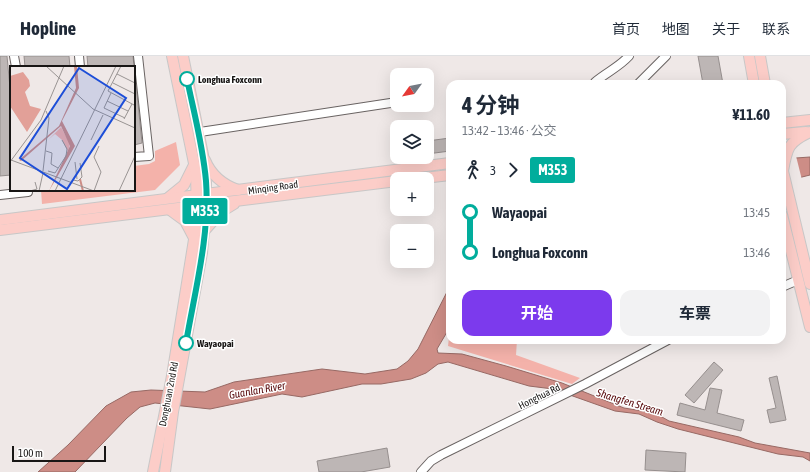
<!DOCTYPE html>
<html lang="zh">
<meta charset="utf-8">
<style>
body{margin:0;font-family:"Asap Condensed","Noto Sans SC",sans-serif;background:#f2f2f3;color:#1f2937;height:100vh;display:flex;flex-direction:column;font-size:15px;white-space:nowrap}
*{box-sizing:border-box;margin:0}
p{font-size:13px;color:#747a83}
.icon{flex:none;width:22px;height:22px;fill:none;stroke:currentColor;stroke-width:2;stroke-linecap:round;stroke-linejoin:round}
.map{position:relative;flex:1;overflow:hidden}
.drawer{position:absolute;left:446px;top:24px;width:340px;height:264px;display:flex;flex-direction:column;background:#fff;border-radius:12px;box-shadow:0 4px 16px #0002}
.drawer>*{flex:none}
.badge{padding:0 8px;border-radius:3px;font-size:14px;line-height:26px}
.needle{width:26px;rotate:237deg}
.fabs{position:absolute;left:390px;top:12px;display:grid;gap:8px}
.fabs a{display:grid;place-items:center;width:44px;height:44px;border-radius:8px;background:#fff;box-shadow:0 4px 16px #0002;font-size:20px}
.scale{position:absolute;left:12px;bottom:10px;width:94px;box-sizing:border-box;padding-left:4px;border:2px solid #181615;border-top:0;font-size:11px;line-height:14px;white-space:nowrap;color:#181615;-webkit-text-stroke:3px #fff;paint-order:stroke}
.map>.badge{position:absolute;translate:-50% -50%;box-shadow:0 0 0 2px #fff}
.legs{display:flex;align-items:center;gap:6px;height:44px;padding:0 16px;font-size:13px}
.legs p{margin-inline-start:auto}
.headline{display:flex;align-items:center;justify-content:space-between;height:68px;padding:0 16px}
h1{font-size:22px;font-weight:700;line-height:30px}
.primary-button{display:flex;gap:8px;margin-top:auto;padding:8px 16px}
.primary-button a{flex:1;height:46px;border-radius:12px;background:#7c3aed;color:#fff;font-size:16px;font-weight:700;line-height:46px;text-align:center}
.primary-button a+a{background:#f2f2f3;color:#1f2937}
ul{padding:0 16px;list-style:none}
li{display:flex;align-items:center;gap:14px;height:40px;font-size:15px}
li i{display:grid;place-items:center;width:6px;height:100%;margin:0 5px;background:currentColor}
li i::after{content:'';width:10px;height:10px;margin:-5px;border:3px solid;border-radius:50%;background:#fff}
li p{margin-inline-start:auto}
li:first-child i{background:linear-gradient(#0000 50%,currentColor 0)}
li:last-child i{background:linear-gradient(currentColor 50%,#0000 0)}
header{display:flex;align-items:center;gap:24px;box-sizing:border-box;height:56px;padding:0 20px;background:#fff;border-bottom:1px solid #e0e1e3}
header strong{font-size:19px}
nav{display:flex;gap:22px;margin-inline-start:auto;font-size:14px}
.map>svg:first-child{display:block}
.green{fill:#f4b2aa}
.water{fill:#cd8d86;stroke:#976964}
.pier{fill:#efe8e7}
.building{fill:#bdb6b5;stroke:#968f8e}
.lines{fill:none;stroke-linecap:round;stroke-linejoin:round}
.minor-casing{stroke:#696362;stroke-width:10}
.major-casing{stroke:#c8c7c7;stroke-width:12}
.minor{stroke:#fff;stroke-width:8}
.major{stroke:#fccdc8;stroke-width:10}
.line-1-casing{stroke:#fff;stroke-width:9}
.line-1{stroke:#01ad9c;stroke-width:6}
.stop-1-dot{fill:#fff;stroke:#01ad9c;stroke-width:2}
.labels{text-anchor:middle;stroke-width:3;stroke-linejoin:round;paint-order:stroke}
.stop-label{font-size:10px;font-weight:bold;fill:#181615;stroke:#fff;text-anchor:start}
.street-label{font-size:10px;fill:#181615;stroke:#fff}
.water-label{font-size:11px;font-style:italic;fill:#58090b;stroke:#fff}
.inset-river{fill:none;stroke:#cd8d86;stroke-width:2}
.inset-road{fill:none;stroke:#999493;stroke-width:1}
.view{fill:#1d4ed8;fill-opacity:0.15;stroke:#1d4ed8;stroke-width:2}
.inset-edge{fill:none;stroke:#181615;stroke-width:2}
</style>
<header>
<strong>Hopline</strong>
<nav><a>首页</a><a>地图</a><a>关于</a><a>联系</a></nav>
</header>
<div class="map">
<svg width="810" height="416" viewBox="0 0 810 416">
<rect width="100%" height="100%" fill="#efe8e7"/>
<g class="green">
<path d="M176,86L180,109L155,134L42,148L41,134H134V110L149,108L155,105V95Z"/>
<path d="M450,273V284H517L516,299L580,322L572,328L448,290Z"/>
</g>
<g class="water">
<path d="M810,101V119L782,126L796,102Z"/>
<path d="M450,230V271L437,293L438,297L462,298L506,310L562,327L624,352L655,357L669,365L739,381L755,387L810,397V405L803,401L778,398L678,373L657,366L639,358L615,355L553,333L529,330L448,306L438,308L426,317L411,323L381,328H362L302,341L282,338L210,353L155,347L140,351L127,362L75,416H38L68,389L106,350L131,336L151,334L205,336L234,326L322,313L365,318L397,313L408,305L418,293Z"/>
</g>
<path class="pier" d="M796,100L802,124L782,128V103Z"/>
<g class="building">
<path d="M0,0H7L11,43V119L0,120Z"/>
<path d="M24,0H69L70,11H25Z"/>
<path d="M87,0H133L134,11H88Z"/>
<path d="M698,0H718L723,28H703Z"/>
<path d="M134,28H136L142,87L134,89Z"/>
<path d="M450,82V95L427,98V85Z"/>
<path d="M714,306L723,314L694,347L685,339Z"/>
<path d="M777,320L786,364L770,367L767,354L776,352L769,322Z"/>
<path d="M710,332L722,334L717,357L744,364L741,375L677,359L680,347L705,354Z"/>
<path d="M387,392L390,411L361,416H319L317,405Z"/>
<path d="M646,394L686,397L685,416L645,414Z"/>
</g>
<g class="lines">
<defs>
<g id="minor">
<path d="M14,0L16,11"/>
<path d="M79,0L80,11"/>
<path d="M595,26C607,16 619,11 629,0"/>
<path d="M638,28L666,0"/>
<path d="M200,76L397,46"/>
<path d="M134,101L149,100L138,0"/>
<path d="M0,139L28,136V134"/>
<path d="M782,231L798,224"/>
<path d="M421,416L431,405L441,399L585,328L668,284"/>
</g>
<g id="major">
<path d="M749,0L754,28"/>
<path d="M760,0L765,28"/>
<path d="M782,67L810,64"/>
<path d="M782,78L806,76"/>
<path d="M205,104C211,119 224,129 238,134"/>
<path d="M782,111L810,228"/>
<path d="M783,115C787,92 788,86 810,76"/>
<path d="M415,123L450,119"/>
<path d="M168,142L184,129L194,109"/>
<path d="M170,154L185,165L194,182"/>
<path d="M782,159L810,271"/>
<path d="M0,164L450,107"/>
<path d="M0,174L397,125"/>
<path d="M205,174L221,156L234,148"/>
<path d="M153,416L172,320L197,165L196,117L172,0"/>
<path d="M165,416L173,356L202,197L205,160L206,127L203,99L183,0"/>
</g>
</defs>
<use href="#minor" class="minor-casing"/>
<use href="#major" class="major-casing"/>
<use href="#minor" class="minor"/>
<use href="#major" class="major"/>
</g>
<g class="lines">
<defs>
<path id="line-1" d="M186,287C195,234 210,179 206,125C203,90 194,57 187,23"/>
</defs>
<use href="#line-1" class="line-1-casing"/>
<use href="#line-1" class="line-1"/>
</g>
<g class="stop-1-dot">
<circle cx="187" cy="23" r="7"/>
<circle cx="186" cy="287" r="7"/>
</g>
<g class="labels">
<g class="stop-label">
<text x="198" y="27">Longhua Foxconn</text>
<text x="197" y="291">Wayaopai</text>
</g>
<g class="street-label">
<text transform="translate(273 131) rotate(-8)" y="4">Minqing Road</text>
<text transform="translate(168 338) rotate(-79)" y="4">Donghuan 2nd Rd</text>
<text transform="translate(539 340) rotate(-26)" y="4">Honghua Rd</text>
</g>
<g class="water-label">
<text transform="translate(257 334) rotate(-10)" y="4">Guanlan River</text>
<text transform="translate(630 346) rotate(17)" y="4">Shangfen Stream</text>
</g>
</g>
<g transform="translate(10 10)">
<rect width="125" height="125" fill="#efe8e7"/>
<path d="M51,61L60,78L58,86L52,74L45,68L38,74Z" fill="#f4b2aa"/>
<path d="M13,6L19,14L20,20L15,26L20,40L31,43L17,66L0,40V10Z" fill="#e2a098"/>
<path d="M64,0H67L69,22L52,55L65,80L39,125L60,80L51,60L11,95L9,94L49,60L66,22Z" fill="#cd8d86"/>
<path class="inset-river" d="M70,113L73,125"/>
<path class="inset-road" d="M36,0L83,43L125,62M111,0L98,25L124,39L125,37M107,8L125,17M103,17L125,28M101,27L94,42L115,52M97,35L118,45M114,53L122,38M81,74L93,49M36,85L42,87L41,98L48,102M1,94L84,125M0,96L31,54L54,0M65,96L67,113M33,105L39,52L36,45M38,105L45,107L56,90L57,83L52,74M63,114L68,115L72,111L70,97M20,125L27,123L25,116M29,125L33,107M45,125L106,0M84,125L91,106L84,91L89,80M109,125L125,90"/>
<path class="view" d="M69,2L116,32L57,123L10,92Z"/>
<rect width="125" height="125" class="inset-edge"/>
</g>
</svg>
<div class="fabs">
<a><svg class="needle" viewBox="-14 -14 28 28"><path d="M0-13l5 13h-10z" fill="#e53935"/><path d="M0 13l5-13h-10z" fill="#747a83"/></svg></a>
<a><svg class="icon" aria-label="layers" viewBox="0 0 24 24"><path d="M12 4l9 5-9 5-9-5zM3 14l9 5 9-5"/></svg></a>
<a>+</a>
<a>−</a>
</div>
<div class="scale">100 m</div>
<b class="badge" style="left:205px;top:155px;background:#01ad9c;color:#fff">M353</b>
<section class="drawer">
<div class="headline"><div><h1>4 分钟</h1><p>13:42 – 13:46 · 公交</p></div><b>¥11.60</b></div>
<div class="legs"><svg class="icon" aria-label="walk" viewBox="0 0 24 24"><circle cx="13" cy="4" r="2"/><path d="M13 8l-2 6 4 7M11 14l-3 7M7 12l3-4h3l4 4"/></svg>3<svg class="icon" aria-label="forward" viewBox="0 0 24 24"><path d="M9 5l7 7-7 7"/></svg><b class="badge" style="background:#01ad9c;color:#fff">M353</b></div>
<ul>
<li><i style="color:#01ad9c"></i><b>Wayaopai</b><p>13:45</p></li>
<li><i style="color:#01ad9c"></i><b>Longhua Foxconn</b><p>13:46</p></li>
</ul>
<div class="primary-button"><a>开始</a><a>车票</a></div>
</section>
</div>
